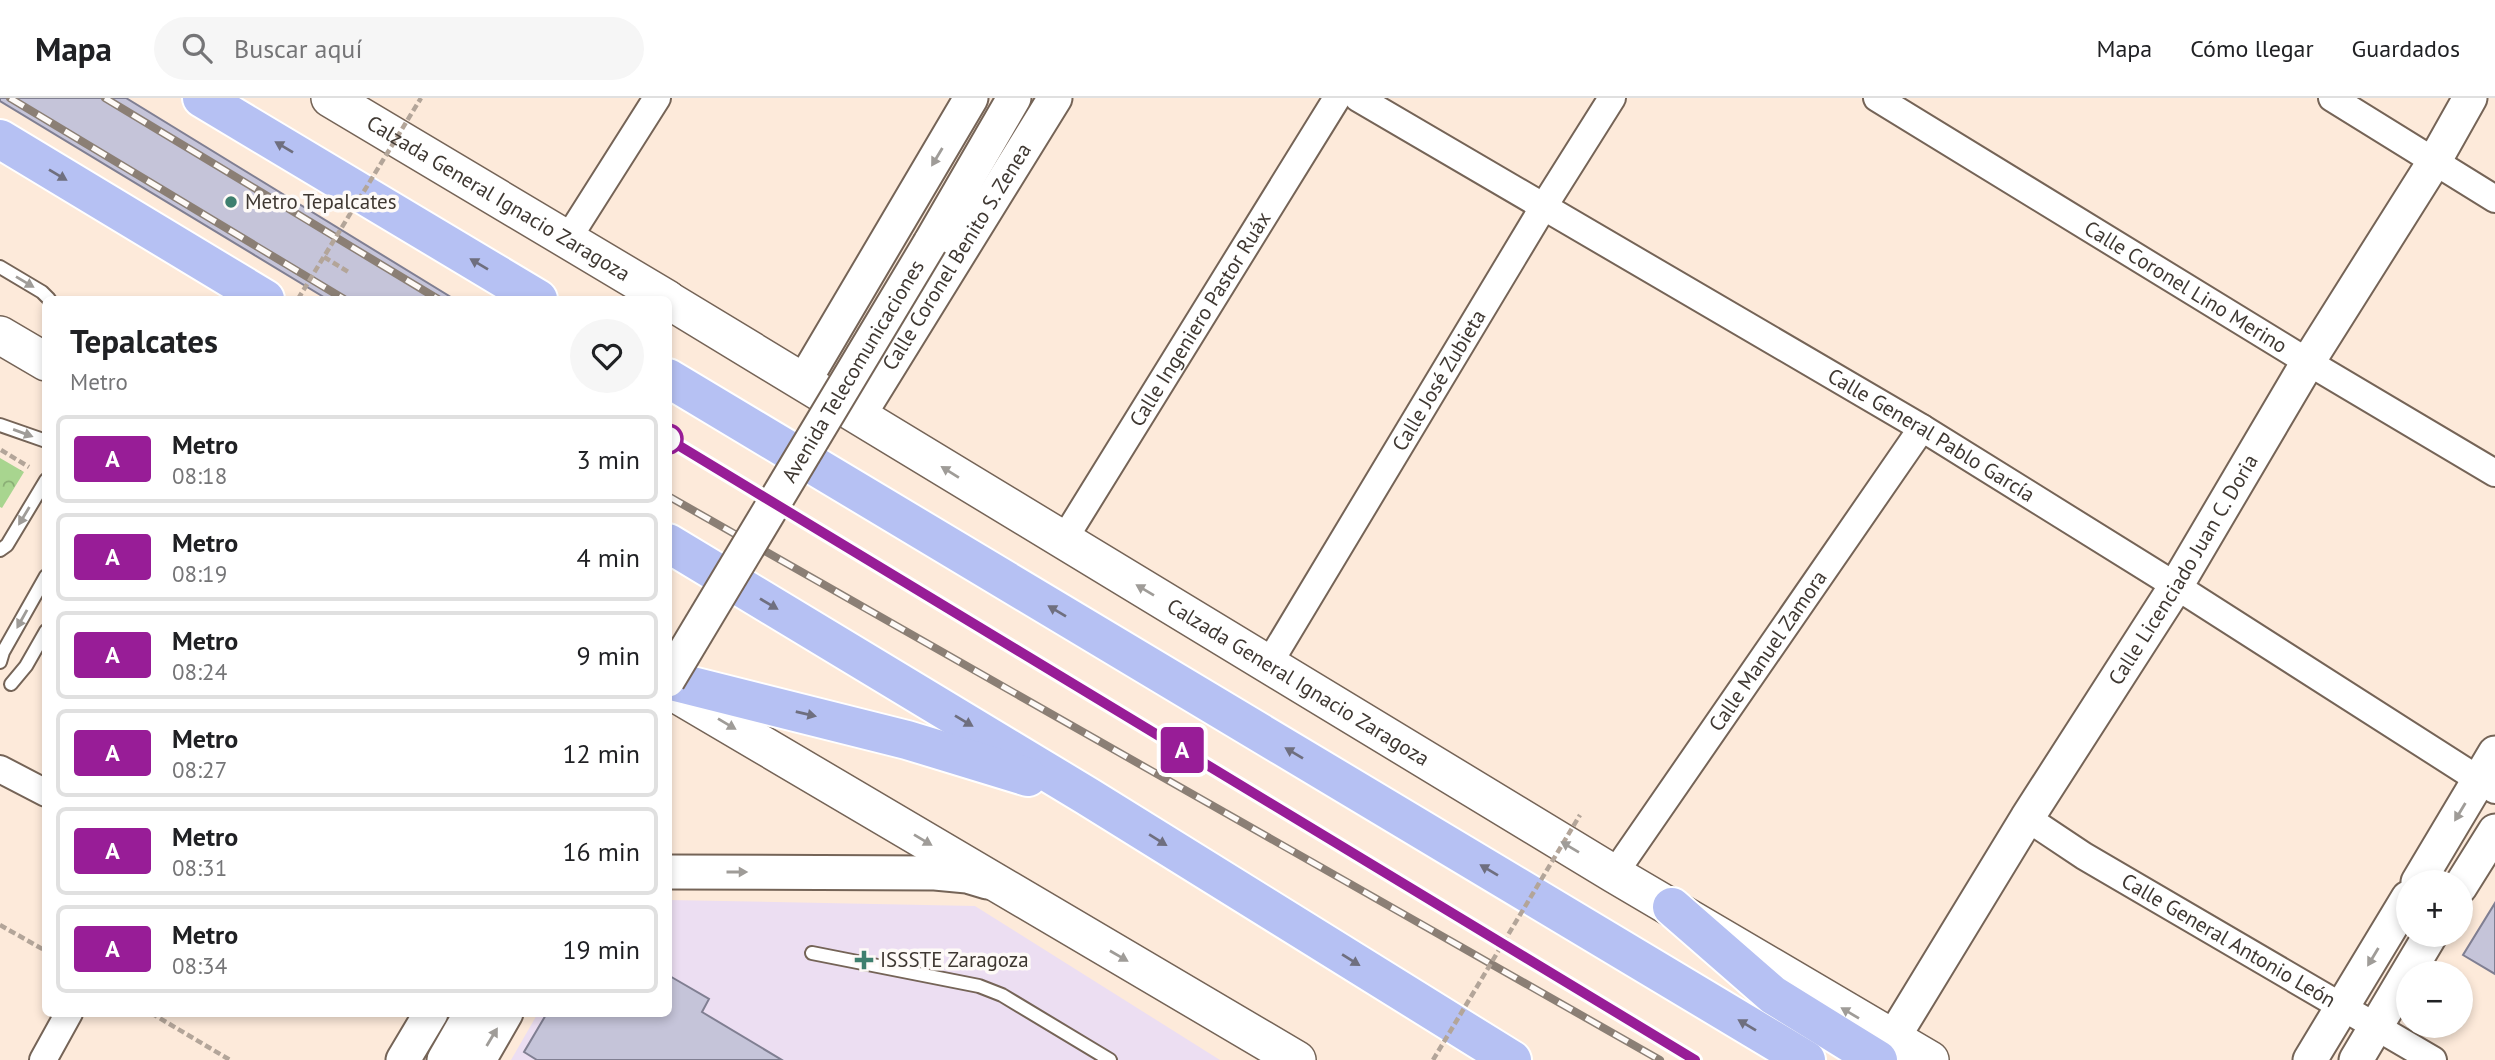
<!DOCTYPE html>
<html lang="es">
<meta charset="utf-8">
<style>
body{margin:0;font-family:"PT Sans",sans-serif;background:#f6f6f6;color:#202124;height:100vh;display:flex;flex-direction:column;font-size:26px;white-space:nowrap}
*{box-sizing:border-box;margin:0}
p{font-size:23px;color:#757577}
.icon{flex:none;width:38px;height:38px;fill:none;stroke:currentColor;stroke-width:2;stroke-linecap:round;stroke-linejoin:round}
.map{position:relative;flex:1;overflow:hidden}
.sheet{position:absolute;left:42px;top:198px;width:630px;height:721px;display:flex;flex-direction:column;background:#fff;border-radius:10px;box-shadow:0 4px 10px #0003}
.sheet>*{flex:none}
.badge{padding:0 14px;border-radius:5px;font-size:24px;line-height:46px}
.buttons{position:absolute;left:2396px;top:772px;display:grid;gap:14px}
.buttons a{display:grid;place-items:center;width:77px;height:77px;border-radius:50%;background:#fff;box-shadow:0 4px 10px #0003;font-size:35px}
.map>.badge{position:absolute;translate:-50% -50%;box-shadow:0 0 0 4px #fff}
.round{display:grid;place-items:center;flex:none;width:74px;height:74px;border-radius:37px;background:#f6f6f6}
.head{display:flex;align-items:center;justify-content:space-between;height:119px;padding:0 28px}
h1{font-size:33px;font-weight:700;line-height:52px}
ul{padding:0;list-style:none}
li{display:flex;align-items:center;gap:21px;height:88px;margin:0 14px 10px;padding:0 14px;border:4px solid #e0e0e0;border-radius:10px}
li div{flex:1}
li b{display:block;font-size:26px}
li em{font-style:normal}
li .badge{min-width:77px;font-weight:700;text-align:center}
header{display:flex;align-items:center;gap:42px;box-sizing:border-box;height:98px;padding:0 35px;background:#fff;border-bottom:2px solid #e0e0e0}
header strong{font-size:33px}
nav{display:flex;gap:38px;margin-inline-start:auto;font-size:24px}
.search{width:490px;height:63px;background:#f6f6f6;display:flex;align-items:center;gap:18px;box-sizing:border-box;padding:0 24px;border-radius:38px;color:#757577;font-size:26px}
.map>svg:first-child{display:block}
.medical{fill:#ecdef2}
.forest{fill:url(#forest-crowns)}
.building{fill:#c5c4d9;stroke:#807f92;stroke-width:2}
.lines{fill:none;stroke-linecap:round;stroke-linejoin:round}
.service-casing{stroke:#756457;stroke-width:16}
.minor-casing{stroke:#756457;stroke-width:30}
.tertiary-casing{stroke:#756457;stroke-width:37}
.secondary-casing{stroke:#756457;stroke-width:40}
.motorway-casing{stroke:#fff;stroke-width:42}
.path{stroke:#b3a599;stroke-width:4.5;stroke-dasharray:7 3.5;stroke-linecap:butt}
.service{stroke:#fff;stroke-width:12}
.minor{stroke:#fff;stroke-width:26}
.tertiary{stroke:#fff;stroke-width:33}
.secondary{stroke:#fff;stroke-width:37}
.motorway{stroke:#b6c1f3;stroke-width:38}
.rail-casing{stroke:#8b7f75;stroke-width:8}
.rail{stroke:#fefaf7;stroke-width:5;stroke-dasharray:16;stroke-linecap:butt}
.tertiary-bridge-casing{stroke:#756457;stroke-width:37;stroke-linecap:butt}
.path-bridge{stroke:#b3a599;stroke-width:4.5;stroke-dasharray:7 3.5;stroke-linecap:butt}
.tertiary-bridge{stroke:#fff;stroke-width:33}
.oneway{fill:#6f6f7f}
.oneway2{fill:#9f9c98}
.line-casing{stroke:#fff;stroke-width:16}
.line{stroke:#981d97;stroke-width:10}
.poi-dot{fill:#3e7f6e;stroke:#fefaf7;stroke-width:2.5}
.stop-dot{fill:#fff;stroke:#981d97;stroke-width:3.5}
.labels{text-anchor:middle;stroke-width:7;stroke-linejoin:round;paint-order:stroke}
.street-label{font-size:21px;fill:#3f3832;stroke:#fefaf7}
.poi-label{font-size:21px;fill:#3f3832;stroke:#fefaf7;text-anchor:start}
</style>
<header>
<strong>Mapa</strong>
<div class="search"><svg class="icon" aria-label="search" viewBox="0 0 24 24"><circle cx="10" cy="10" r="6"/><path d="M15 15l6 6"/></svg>Buscar aquí</div>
<nav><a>Mapa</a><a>Cómo llegar</a><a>Guardados</a></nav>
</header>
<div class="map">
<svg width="2495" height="962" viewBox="0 0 2495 962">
<defs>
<pattern id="forest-crowns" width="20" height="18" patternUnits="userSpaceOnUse" patternTransform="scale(1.75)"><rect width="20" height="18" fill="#a8d58f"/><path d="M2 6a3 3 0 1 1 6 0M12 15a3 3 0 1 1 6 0" fill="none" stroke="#8aae75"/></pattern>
</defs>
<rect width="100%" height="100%" fill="#fdeada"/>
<path class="medical" d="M669,802L975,808L1220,962H511L538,915H668Z"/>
<path class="forest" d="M0,360L24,374L2,410L0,409Z"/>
<g class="building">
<path d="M0,0H126L454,201H327L0,3Z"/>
<path d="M2495,805V876L2463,857Z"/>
<path d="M668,877L709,901L702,914L782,962H537L524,954L547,915H668Z"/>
</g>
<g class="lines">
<defs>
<g id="service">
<path d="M0,169L42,194L49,201"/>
<path d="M0,327L46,343"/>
<path d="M0,452L7,447L46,382"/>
<path d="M0,564L3,554L46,478"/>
<path d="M11,586L26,568L46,533"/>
<path d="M812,855L979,888L1002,897L1110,962"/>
</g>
<g id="minor">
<path id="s1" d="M1358,0L1922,330L2176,488L2495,692"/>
<path id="s2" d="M1877,0L2308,264L2495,375"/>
<path d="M2332,0L2495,101"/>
<path d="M567,142L657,0"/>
<path id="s3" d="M1063,443L1337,0"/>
<path id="s4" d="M1268,567L1544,108L1612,0"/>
<path d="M0,671L46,695"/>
<path id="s5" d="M2027,720L2084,758L2433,962"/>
<path id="s6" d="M1614,776L1922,330"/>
<path d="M43,962L69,915"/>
</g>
<g id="tertiary">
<path d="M930,145L1014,0"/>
<path d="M804,283L971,0"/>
<path id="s7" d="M859,317L1055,0"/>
<path d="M668,774L935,775L967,778L987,784"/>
<path d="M2418,784L2495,655"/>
<path d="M2460,789L2495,733"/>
<path id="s8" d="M1893,940L2027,720L2176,488L2308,264L2434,64L2470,0"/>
<path d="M403,962L431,915"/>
<path d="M444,962L471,915"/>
<path d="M479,962L506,915"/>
<path d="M2310,962L2408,800"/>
<path d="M2356,962L2431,836"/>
</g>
<g id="secondary">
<path id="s9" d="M330,0L667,201"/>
<path id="s10" d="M668,202L1614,776L1930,962"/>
<path d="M0,237L46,264"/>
<path d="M668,591L1297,962"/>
</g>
<g id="motorway">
<path d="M202,0L538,201"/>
<path d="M0,41L265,201"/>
<path d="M668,280L1806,962"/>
<path d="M668,445L1087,698L1512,962"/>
<path d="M668,582L907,642L1028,679"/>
<path d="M1672,809L1773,897L1878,962"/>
</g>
</defs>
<use href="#service" class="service-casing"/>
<use href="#minor" class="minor-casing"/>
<use href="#tertiary" class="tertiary-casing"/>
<use href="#secondary" class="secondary-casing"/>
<use href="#motorway" class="motorway-casing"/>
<g class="path">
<path d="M324,159L350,175"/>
<path d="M1,352L29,369"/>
<path d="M0,827L46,853"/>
<path d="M151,915L230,962"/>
</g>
<use href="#service" class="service"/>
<use href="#minor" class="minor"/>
<use href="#tertiary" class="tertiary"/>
<use href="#secondary" class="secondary"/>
<use href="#motorway" class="motorway"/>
<defs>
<g id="rail">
<path d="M10,0L344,201"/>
<path d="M105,0L438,201"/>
<path d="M668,341L1695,962"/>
<path d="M668,398L1660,962"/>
</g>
</defs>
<use href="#rail" class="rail-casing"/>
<use href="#rail" class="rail"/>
<defs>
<g id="tertiary-bridge">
<path id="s11" d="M668,582L930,145"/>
</g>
</defs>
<use href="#tertiary-bridge" class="tertiary-bridge-casing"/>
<g class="path-bridge">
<path d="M298,201L421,0"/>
<path d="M1433,962L1580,717"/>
</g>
<use href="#tertiary-bridge" class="tertiary-bridge"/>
</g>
<defs><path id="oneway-solid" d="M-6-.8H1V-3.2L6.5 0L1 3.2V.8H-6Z" transform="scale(1.75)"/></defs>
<g class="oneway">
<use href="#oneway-solid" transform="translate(284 49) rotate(-149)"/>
<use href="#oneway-solid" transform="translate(58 77) rotate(31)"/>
<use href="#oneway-solid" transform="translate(479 166) rotate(-149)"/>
<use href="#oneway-solid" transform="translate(769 506) rotate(31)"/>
<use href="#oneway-solid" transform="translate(1057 513) rotate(-149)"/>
<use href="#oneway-solid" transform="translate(806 616) rotate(13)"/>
<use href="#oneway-solid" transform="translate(964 623) rotate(31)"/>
<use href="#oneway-solid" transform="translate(1294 655) rotate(-149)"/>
<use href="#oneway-solid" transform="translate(1158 742) rotate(32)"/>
<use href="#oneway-solid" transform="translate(1489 772) rotate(-149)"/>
<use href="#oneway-solid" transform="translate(1351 862) rotate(32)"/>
<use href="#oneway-solid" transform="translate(1747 927) rotate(-149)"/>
</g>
<g class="oneway2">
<use href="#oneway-solid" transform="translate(937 59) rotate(121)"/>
<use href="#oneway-solid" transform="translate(25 184) rotate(31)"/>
<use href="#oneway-solid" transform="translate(23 335) rotate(20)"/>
<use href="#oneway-solid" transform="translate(950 374) rotate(-148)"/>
<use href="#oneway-solid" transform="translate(24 418) rotate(121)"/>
<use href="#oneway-solid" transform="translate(1145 492) rotate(-149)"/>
<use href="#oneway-solid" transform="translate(22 521) rotate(119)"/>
<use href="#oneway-solid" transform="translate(727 626) rotate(31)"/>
<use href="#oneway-solid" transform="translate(2460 714) rotate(121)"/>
<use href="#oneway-solid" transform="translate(923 742) rotate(31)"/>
<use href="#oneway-solid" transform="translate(1570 749) rotate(-149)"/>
<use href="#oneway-solid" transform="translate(737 774)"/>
<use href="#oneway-solid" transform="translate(1119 858) rotate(30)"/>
<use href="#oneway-solid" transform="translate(2373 859) rotate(121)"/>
<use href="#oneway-solid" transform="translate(1850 915) rotate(-149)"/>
<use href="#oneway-solid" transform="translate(492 939) rotate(-59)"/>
</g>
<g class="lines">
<defs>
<path id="line" d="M668,341L1695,962"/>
</defs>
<use href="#line" class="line-casing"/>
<use href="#line" class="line"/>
</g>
<g class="poi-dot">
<circle cx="231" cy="104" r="7"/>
<path d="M860.5 851.5h7v7h7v7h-7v7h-7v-7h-7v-7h7z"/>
</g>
<circle class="stop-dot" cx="668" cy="341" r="14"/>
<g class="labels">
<g class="street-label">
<text dy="7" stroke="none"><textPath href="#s9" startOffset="196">Calzada General Ignacio Zaragoza</textPath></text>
<text dy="7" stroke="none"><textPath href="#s7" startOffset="186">Calle Coronel Benito S. Zenea</textPath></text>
<text dy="7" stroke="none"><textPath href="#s2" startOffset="362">Calle Coronel Lino Merino</textPath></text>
<text dy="7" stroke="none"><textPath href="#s3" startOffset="261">Calle Ingeniero Pastor Ruáx</textPath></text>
<text dy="7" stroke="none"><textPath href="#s11" startOffset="360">Avenida Telecomunicaciones</textPath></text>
<text dy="7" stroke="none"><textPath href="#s4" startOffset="332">Calle José Zubieta</textPath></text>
<text dy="7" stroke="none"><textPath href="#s1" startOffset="665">Calle General Pablo García</textPath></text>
<text dy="7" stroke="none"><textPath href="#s8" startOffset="551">Calle Licenciado Juan C. Doria</textPath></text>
<text dy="7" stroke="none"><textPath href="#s6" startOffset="271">Calle Manuel Zamora</textPath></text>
<text dy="7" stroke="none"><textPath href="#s10" startOffset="737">Calzada General Ignacio Zaragoza</textPath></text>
<text dy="7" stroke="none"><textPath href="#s5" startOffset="236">Calle General Antonio León</textPath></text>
</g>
<g class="poi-label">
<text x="245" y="111">Metro Tepalcates</text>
<text x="880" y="869">ISSSTE Zaragoza</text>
</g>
</g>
</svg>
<div class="buttons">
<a>+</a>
<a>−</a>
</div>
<b class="badge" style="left:1182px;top:652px;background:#981d97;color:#fff">A</b>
<section class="sheet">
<div class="head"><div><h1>Tepalcates</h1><p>Metro</p></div><a class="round"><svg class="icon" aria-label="heart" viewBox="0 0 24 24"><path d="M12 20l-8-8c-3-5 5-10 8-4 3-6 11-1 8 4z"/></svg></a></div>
<ul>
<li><span class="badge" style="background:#981d97;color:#fff">A</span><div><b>Metro</b><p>08:18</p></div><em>3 min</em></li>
<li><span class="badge" style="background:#981d97;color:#fff">A</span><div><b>Metro</b><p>08:19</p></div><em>4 min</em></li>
<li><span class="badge" style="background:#981d97;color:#fff">A</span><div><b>Metro</b><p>08:24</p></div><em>9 min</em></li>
<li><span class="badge" style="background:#981d97;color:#fff">A</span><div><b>Metro</b><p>08:27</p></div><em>12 min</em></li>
<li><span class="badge" style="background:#981d97;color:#fff">A</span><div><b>Metro</b><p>08:31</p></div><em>16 min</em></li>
<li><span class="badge" style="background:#981d97;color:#fff">A</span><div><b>Metro</b><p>08:34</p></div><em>19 min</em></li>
</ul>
</section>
</div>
